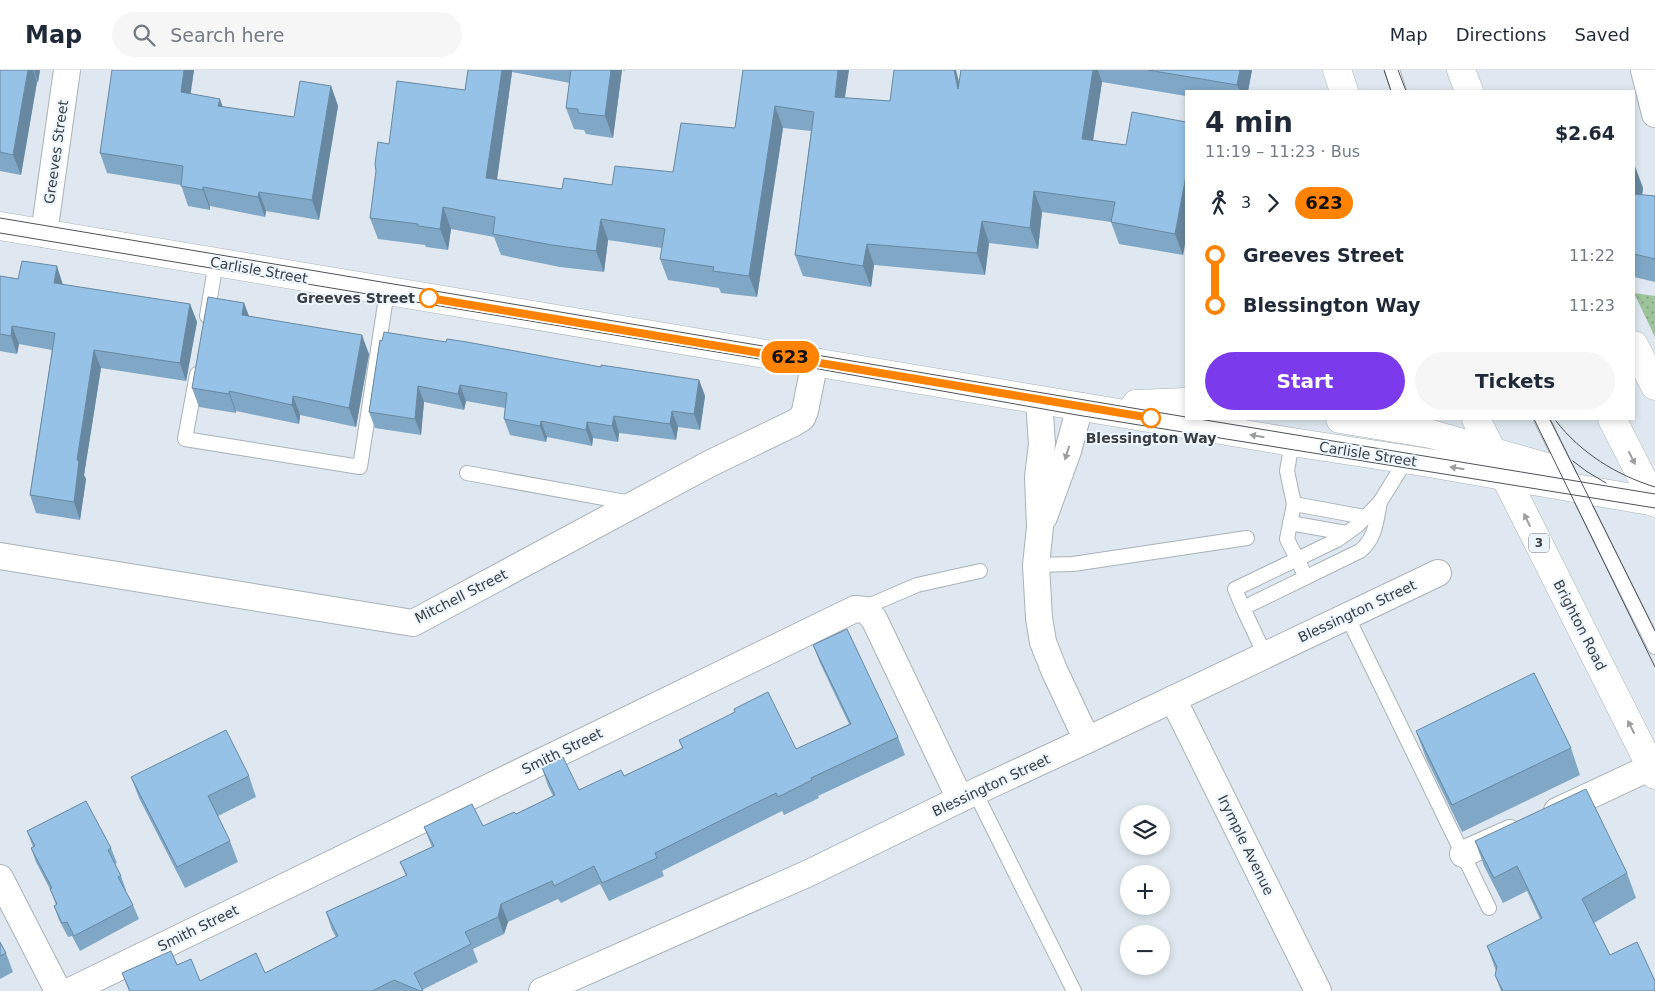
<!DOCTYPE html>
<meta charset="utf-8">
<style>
body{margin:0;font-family:"DejaVu Sans",sans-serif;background:#f6f6f7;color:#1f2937;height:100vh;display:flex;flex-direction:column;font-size:19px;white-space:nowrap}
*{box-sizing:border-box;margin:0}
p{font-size:16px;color:#747a83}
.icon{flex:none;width:28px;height:28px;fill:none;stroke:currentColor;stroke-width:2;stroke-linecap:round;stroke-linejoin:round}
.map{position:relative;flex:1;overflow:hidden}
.drawer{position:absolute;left:1185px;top:20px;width:450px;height:330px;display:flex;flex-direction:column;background:#fff;border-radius:0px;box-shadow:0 2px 8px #0003}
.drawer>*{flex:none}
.badge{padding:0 10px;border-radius:16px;font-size:18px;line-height:32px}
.tools{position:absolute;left:1120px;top:735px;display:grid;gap:10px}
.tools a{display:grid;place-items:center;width:50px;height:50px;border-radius:50%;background:#fff;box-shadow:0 2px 8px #0003;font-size:25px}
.map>.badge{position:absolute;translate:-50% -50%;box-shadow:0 0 0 2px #fff}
.legs{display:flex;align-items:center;gap:8px;height:55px;padding:0 20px;font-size:16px}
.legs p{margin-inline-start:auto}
.headline{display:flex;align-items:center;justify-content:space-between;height:85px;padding:0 20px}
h1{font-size:28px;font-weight:700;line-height:38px}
.button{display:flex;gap:10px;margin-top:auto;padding:10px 20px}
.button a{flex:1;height:58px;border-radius:30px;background:#7c3aed;color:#fff;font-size:20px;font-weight:700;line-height:58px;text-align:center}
.button a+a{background:#f6f6f7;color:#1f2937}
ul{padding:0 20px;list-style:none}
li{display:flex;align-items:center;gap:18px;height:50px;font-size:19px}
li i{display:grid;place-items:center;width:8px;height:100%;margin:0 6px;background:currentColor}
li i::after{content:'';width:12px;height:12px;margin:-6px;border:4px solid;border-radius:50%;background:#fff}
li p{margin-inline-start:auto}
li:first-child i{background:linear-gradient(#0000 50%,currentColor 0)}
li:last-child i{background:linear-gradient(currentColor 50%,#0000 0)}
header{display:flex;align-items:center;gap:30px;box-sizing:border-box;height:70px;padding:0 25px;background:#fff;border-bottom:1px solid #e0e1e3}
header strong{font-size:24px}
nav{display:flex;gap:28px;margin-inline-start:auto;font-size:18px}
.search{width:350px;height:45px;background:#f6f6f7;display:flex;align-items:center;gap:12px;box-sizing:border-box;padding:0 18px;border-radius:28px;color:#747a83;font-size:19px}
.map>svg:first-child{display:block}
.grass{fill:url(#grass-dots)}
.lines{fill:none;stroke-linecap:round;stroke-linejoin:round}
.service-casing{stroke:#a9b2b9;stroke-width:16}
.minor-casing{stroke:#a9b2b9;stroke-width:28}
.secondary-casing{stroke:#a9b2b9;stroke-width:29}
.trunk-casing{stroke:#a9b2b9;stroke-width:29}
.service{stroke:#fff;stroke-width:14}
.minor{stroke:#fff;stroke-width:26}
.secondary{stroke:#fff;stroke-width:28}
.trunk{stroke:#fff;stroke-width:28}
.tram{stroke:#4e5256;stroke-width:1}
.wall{fill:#80a7c6}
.shaded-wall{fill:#6888a1}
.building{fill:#95c2e6;stroke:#6888a1}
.oneway{fill:#9c9ea0}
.line-1-casing{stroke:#fff;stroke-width:11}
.line-1{stroke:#ff8200;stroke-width:8}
.stop-1-dot{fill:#fff;stroke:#ff8200;stroke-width:2.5}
.labels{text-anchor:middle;stroke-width:4;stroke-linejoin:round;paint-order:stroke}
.shield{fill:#ecf5fd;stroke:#6f7579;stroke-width:1}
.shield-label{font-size:12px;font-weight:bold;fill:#3a3e41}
.street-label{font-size:14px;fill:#3a3e41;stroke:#ecf5fd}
.stop-label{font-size:14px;font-weight:bold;fill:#3a3e41;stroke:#ecf5fd;text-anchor:end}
</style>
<header>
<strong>Map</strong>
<div class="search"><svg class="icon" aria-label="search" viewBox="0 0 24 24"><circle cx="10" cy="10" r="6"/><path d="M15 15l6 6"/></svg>Search here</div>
<nav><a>Map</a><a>Directions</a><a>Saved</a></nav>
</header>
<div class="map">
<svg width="1655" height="921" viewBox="0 0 1655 921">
<defs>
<pattern id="grass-dots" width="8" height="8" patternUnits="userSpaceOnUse" patternTransform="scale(1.25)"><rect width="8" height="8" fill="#9dc39b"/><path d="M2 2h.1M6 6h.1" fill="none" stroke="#81a080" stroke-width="1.8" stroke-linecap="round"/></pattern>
</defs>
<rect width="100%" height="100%" fill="#dfe8f0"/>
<path class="grass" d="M1634,223L1655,226V267Z"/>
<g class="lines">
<defs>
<g id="service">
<path d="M1392,0L1399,21"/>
<path d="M207,246L216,192"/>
<path d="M197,304L185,369L360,397L387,221"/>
<path d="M1541,349L1655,577"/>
<path d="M1292,372L1287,401L1294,434L1287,469L1306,507"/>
<path d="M467,403L631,433"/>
<path d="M1294,434L1365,447"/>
<path d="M1290,453L1346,463"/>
<path d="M1036,495L1073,494L1247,468"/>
<path d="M1243,538L1235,519L1337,470L1358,455L1380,432L1406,390"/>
<path d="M861,539L917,515L980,501"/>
<path d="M1347,546L1489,838"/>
<path d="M1265,585L1243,538L1360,481C1376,468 1376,451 1380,432"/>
<path d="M975,722L1074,921"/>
</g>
<g id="minor">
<path d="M1644,0L1655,44"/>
<path d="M44,164L67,0"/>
<path d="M1039,330L1042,374L1038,407L1040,457L1036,495L1039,548L1043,572L1054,600L1087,670"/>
<path d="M1044,447L1068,381L1080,336"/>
<path d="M0,486L413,553L711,393L794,353L802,348L805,341L815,291"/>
<path d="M1173,629L1318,921"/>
<path d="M1557,741L1651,697"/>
<path d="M1463,784L1510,763"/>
<path d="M0,808L58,921"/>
<path d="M70,921L855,539L866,540L874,549L960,729"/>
<path d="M542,921L809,803L960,729L1087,670L1438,503"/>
</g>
<g id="secondary">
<path d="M0,156L1292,372L1423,392L1650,431L1655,430"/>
<path d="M1634,275L1655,316"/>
<path d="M1136,334L1186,332"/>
<path d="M1340,349L1431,364L1553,399"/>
</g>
<g id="trunk">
<path d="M1337,0L1344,21"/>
<path d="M1461,0L1469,21"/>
<path d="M1476,349L1655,705"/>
<path d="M1612,349L1655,433"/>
</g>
</defs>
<use href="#service" class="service-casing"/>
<use href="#minor" class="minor-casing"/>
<use href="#secondary" class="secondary-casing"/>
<use href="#trunk" class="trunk-casing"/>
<use href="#service" class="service"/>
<use href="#minor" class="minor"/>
<use href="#secondary" class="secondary"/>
<use href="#trunk" class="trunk"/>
<g class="tram">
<path d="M1384,0L1391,21"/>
<path d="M1398,0L1406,21"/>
<path d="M0,148L1186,347"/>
<path d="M0,163L813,298L1077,345L1655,438"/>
<path d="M1199,349L1655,424"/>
<path d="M1534,349L1655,597"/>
<path d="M1550,349L1655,561"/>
<path d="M1556,351C1581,383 1616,405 1655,417"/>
<path d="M1573,391L1586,401L1606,413"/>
</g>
</g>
<g class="wall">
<path d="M0,0H40L38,12H37L21,105L0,101Z"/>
<path d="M194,0L190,24L223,37L294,47L331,16L338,36L319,150L266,141L265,147L210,136V140L188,136L181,115L107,103L100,83Z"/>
<path d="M468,0H625V1L622,0L613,68L586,64L584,60L574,59L566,38L570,13L512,2L497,110L562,119L612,115L673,102L735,58L743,0L845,28L890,31L959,13L961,0H1252L1248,21H1186V26L1102,12L1093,70L1126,75L1186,52V168L1183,185L1119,174L1111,152L1042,142L1038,179L989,173L985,205L874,195L871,217L803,206L795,185L811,61L783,58L757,227L721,223L719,218L668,210L660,189L662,178L608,170L604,202L560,197L501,185L494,167L451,159L448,180L426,177L425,175L378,169L370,148L389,74L465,20Z"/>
<path d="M1634,84L1635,88L1634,94L1643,118L1642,125L1655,126V212L1634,207Z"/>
<path d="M0,206L190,234L197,252L186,311L101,298L84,405L86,409L80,450L36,443L30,425L52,280L19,274L17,284L0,281Z"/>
<path d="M244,233L249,246L369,284L356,357L300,345L299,354L236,341V343L199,337L192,318Z"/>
<path d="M380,270L601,297L699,310L705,326L700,360L678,357L676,370L619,363L618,372L593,368L592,376L547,367L546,372L510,365L504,349L505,338L466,331L464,340L424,332L421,365L375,358L369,342Z"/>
<path d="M813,575L898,667L905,685L818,726L819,728L784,745L782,741L662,801L664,806L609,831L600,814L561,833L558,829L508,852L504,864L473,879L478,892L422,920L423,921H129L122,903L177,895L200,911L265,903L336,867L332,860L326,842L406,806L400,792L432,777L424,757L483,756L516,744L553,726L548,716L542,698L579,720L624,706L682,678L679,670L796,679L849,654L820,593Z"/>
<path d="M1416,661L1571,678L1580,705L1462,762L1426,688Z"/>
<path d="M249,706L256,727L218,746L230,771L238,792L185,818L139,728L131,707Z"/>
<path d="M27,761L111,778L117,793L115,794L121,806L126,820L125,821L133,835L139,849L80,881L72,866L68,867L59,850L54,836L56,835L51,821L36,792L31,778L33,777Z"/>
<path d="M1475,771L1627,803L1636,828L1594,853L1610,885L1655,921H1501L1495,905L1496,901L1487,876L1540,849L1527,821L1503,833L1484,796Z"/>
<path d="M0,872L6,883L13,902L0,909Z"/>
</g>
<g class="shaded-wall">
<path d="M28,0H33L37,12L21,105L13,85Z"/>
<path d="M34,0H40L38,12Z"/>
<path d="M184,0H194L188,42L181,22Z"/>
<path d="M502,0H512V2L494,130L486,108Z"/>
<path d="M611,0H622L613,68L605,46Z"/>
<path d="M838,0H849L842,48L835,27Z"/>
<path d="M954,0H956L966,40L958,19Z"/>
<path d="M1093,0H1098L1102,12L1090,90L1082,69Z"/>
<path d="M1240,0H1252L1248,21H1240L1237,15Z"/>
<path d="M331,16L338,36L319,150L312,130Z"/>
<path d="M220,29L227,49L218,36Z"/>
<path d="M775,36L783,58L757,227L749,206Z"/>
<path d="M1634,84L1635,88L1634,94L1643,118L1639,149L1634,133Z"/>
<path d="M1186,106V168L1183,185L1175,164Z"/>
<path d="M203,117L210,136V140L203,120Z"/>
<path d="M1034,121L1042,142L1038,179L1030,158Z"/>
<path d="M259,122L266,141L265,147L258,127Z"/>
<path d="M443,137L451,159L448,180L440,159Z"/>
<path d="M601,149L608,170L604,202L596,181Z"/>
<path d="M982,151L989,173L985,205L977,183Z"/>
<path d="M867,174L874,195L871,217L863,196Z"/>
<path d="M57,196L63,215L54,213Z"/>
<path d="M244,233L251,252L242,245Z"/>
<path d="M190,234L197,252L186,311L180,293Z"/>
<path d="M12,256L19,274L17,284L11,266Z"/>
<path d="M362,265L369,284L356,357L349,338Z"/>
<path d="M94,280L101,298L84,405L86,409L80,450L74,432L77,390Z"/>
<path d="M699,310L705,326L700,360L694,344Z"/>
<path d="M460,315L466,331L464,340L458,324Z"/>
<path d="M418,316L424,332L421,365L415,349Z"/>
<path d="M229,321L236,341V343L229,324Z"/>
<path d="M293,326L300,345L299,354L292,335Z"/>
<path d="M672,341L678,357L676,370L670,354Z"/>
<path d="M614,346L619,363L618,372L612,356Z"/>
<path d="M541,351L547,367L546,372L540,356Z"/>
<path d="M587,352L593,368L592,376L586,360Z"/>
<path d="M501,834L508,852L504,864L498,847Z"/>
</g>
<g class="building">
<path d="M0,0H28L13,85L0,82Z"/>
<path d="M112,0H184L181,22L220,29L218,36L294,47L300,11L331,16L312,130L259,122L258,127L203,117V120L181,116L183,96L100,83Z"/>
<path d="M468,0H502L486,108L562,119L564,108L612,115L615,96L673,102L681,53L735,58L743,0H838L835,27L890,31L894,0H954L958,19L961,0H1093L1082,69L1126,75L1132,42L1186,52V106L1175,164L1111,152L1115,132L1034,121L1030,158L982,151L977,183L867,174L863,196L795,185L814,42L775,36L749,206L713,201L714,197L660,189L665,159L601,149L596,181L552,175L493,164L495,147L443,137L440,159L418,156V154L370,148L376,101L375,94L378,72L389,74L397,11L465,20Z"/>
<path d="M571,0H611L605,46L578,43V39L566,38Z"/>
<path d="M1148,0H1240L1237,15Z"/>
<path d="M1634,124L1655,126V189L1634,184Z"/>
<path d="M22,191L57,196L54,213L190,234L180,293L94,280L77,390L79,391L74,432L30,425L55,263L12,256L11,266L0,264V206L18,209Z"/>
<path d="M208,227L244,233L242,245L362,265L349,338L293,326L292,335L229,321V324L192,318Z"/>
<path d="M384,262L446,272L447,269L467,272L601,297V295L699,310L694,344L672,341L670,354L614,346L612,356L587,352L586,360L541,351L540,356L504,349L507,323L460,315L458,324L418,316L415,349L369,342L380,270L382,271Z"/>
<path d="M847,559L898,667L811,708L812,710L778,727L776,723L655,783L657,788L602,813L594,796L554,816L552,811L501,834L498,847L465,862L471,874L414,903L423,921H420L394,910L372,921H130L122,903L171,881L177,895L191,889L200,911L256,883L265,903L338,866L326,842L407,805L400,792L434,776L424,757L472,734L483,756L514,742L516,744L555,725L542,698L563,687L579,720L621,700L624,706L683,678L679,670L735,642L734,639L768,622L796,679L851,654L813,575Z"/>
<path d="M1534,603L1571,678L1452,735L1416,661Z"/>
<path d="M226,660L249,706L208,726L230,771L177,797L131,707Z"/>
<path d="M1586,719L1627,803L1582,829L1610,885L1637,872L1655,911V921H1503L1495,905L1497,897L1487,876L1542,848L1517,796L1494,808L1475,771Z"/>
<path d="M86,731L111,778L108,780L121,806L118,807L133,835L74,866L67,852L62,853L54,836L57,834L50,819L52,818L31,778L35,776L27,761Z"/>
<path d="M0,872L6,883L0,886Z"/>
</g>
<defs><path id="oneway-solid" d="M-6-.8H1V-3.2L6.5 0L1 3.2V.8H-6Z" transform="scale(1.25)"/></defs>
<g class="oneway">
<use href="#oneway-solid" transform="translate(1257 366) rotate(-170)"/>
<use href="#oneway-solid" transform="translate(1067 383) rotate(107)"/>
<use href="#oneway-solid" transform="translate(1632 388) rotate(63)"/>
<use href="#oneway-solid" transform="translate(1457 398) rotate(-171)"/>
<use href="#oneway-solid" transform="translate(1527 450) rotate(-116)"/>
<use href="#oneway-solid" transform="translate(1631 657) rotate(-117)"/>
</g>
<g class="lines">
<defs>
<path id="line-1" d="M429,228L1151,348"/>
</defs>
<use href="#line-1" class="line-1-casing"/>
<use href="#line-1" class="line-1"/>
</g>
<g class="stop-1-dot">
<circle cx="429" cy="228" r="9"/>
<circle cx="1151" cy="348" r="9"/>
</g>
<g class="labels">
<rect class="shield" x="1529" y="463.5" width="20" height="19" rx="4"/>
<g class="shield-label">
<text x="1539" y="477">3</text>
</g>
<g class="street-label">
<text transform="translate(56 82) rotate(-82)" y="5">Greeves Street</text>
<text transform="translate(259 200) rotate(10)" y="5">Carlisle Street</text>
<text transform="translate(1368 384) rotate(9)" y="5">Carlisle Street</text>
<text transform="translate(461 526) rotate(-27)" y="5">Mitchell Street</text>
<text transform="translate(1357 541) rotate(-25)" y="5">Blessington Street</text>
<text transform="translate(1580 555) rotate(63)" y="5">Brighton Road</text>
<text transform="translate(562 681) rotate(-26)" y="5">Smith Street</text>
<text transform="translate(991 715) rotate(-25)" y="5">Blessington Street</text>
<text transform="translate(1246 775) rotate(64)" y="5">Irymple Avenue</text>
<text transform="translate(198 858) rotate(-26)" y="5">Smith Street</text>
</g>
<g class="stop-label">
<text x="415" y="233">Greeves Street</text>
<text x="1151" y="373" text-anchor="middle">Blessington Way</text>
</g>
</g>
</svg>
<div class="tools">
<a><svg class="icon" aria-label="layers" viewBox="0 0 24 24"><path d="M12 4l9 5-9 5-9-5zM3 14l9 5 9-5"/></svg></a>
<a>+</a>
<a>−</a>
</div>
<b class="badge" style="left:790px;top:287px;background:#ff8200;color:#111">623</b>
<section class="drawer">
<div class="headline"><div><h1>4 min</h1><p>11:19 – 11:23 · Bus</p></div><b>$2.64</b></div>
<div class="legs"><svg class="icon" aria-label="walk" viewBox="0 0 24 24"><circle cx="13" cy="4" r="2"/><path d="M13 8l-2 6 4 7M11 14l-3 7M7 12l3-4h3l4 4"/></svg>3<svg class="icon" aria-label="forward" viewBox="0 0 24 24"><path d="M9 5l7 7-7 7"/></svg><b class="badge" style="background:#ff8200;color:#111">623</b></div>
<ul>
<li><i style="color:#ff8200"></i><b>Greeves Street</b><p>11:22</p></li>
<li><i style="color:#ff8200"></i><b>Blessington Way</b><p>11:23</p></li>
</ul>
<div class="button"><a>Start</a><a>Tickets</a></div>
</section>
</div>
